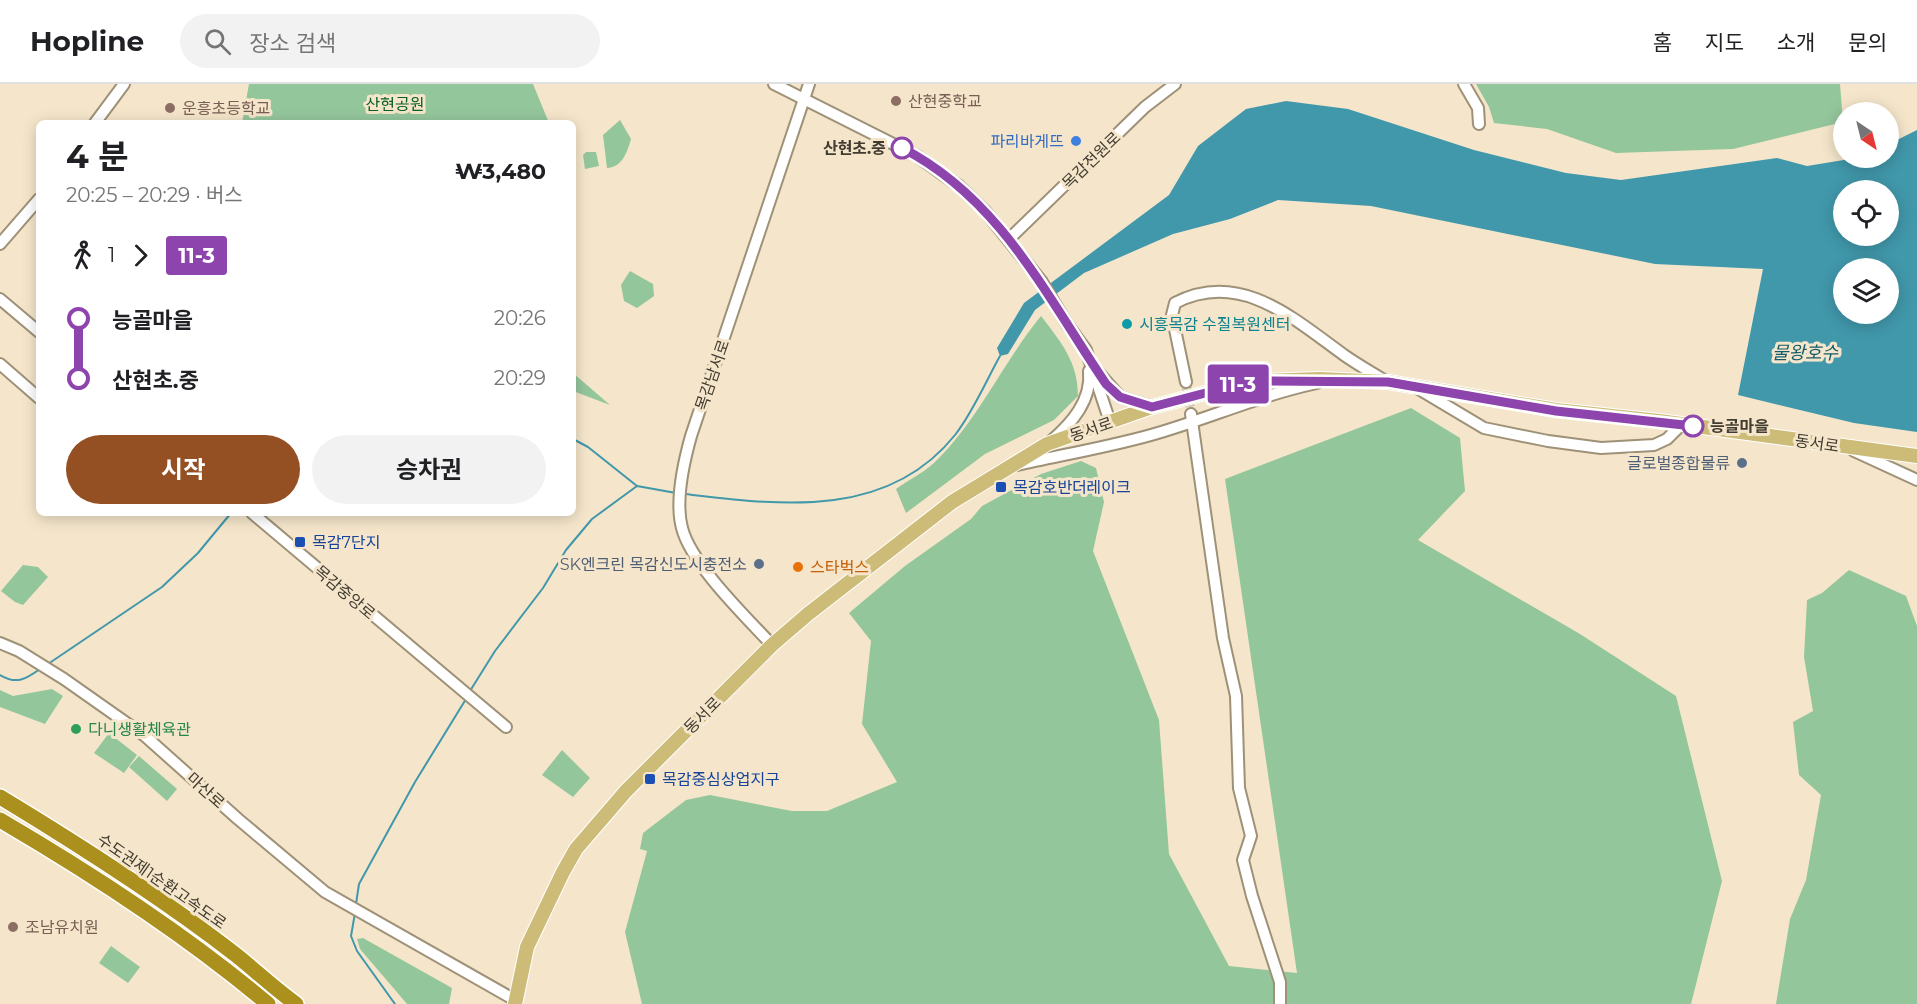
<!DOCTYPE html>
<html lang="ko">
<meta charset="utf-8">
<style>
body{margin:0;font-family:Montserrat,"Noto Sans KR",sans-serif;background:#f2f2f2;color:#202124;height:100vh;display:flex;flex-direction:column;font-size:22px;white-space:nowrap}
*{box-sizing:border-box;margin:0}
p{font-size:20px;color:#757577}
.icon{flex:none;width:33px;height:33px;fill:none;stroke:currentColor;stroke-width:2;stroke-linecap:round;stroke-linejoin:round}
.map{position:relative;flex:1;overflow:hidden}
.panel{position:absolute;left:36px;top:36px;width:540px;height:396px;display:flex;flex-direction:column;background:#fff;border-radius:9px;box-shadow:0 3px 15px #0003}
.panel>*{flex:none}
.badge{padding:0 12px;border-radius:4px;font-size:21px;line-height:39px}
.needle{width:39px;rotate:145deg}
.fabs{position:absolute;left:1833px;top:18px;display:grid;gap:12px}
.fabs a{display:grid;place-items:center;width:66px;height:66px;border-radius:50%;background:#fff;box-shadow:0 3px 15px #0003;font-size:30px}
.map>.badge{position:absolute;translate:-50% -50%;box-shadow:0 0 0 3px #fff}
.legs{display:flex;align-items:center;gap:9px;height:66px;padding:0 30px;font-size:20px}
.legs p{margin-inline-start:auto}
.summary{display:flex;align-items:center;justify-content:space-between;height:102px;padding:0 30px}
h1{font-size:33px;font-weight:700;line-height:45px}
.action{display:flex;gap:12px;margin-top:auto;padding:12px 30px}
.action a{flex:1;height:69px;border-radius:36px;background:#944f23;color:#fff;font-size:24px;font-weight:700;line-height:69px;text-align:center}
.action a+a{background:#f2f2f2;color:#202124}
ul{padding:0 30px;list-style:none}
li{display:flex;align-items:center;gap:21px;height:60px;font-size:22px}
li i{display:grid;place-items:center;width:9px;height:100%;margin:0 8px;background:currentColor}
li i::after{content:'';width:15px;height:15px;margin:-8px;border:4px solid;border-radius:50%;background:#fff}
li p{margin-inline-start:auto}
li:first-child i{background:linear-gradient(#0000 50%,currentColor 0)}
li:last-child i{background:linear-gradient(currentColor 50%,#0000 0)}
header{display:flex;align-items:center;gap:36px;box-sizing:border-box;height:84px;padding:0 30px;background:#fff;border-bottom:2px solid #e0e0e0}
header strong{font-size:28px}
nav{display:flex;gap:33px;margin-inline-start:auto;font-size:21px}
.search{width:420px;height:54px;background:#f2f2f2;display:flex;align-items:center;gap:15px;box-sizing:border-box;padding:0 21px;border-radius:33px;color:#757577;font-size:22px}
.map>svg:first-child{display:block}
.green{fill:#94c69c}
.water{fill:#4198ab;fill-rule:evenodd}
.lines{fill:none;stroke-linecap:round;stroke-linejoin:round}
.stream{stroke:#4198ab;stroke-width:2}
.minor-tunnel{stroke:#d1c4ac;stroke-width:10;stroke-dasharray:10 5;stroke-linecap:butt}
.minor-casing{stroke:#9e9177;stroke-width:14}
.major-casing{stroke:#fff;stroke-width:16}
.highway-casing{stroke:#fff;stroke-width:18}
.minor{stroke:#fff;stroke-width:10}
.major{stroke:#cdbc77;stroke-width:14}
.highway{stroke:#ac901d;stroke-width:15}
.line-1-casing{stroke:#fff;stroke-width:14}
.line-1{stroke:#8e44ad;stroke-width:9}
.education-dot{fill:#8d6e63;stroke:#f5e6cb;stroke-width:2}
.shop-dot{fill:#3f7fe0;stroke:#f5e6cb;stroke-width:2}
.stop-1-dot{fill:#fff;stroke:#8e44ad;stroke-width:3}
.culture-dot{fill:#0f9aa8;stroke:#f5e6cb;stroke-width:2}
.service-dot{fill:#5c6f8a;stroke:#f5e6cb;stroke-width:2}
.transit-dot{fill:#1a4fb4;stroke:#f5e6cb;stroke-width:2}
.food-dot{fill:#e8710a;stroke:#f5e6cb;stroke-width:2}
.leisure-dot{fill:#2e9e5b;stroke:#f5e6cb;stroke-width:2}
.labels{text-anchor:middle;stroke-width:6;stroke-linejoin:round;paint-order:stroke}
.education-label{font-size:16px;fill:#785e54;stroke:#f5e6cb;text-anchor:start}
.park-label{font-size:16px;fill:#055f27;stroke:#f5e6cb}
.shop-label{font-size:16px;fill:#366cbe;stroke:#f5e6cb;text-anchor:end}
.stop-label{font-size:16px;font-weight:bold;fill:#413b30;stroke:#f5e6cb;text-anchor:end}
.street-label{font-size:16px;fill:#413b30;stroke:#f5e6cb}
.culture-label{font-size:16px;fill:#0d838f;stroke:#f5e6cb;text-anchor:start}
.service-label{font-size:16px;fill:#4e5e75;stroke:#f5e6cb;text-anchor:end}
.transit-label{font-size:16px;fill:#164399;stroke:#f5e6cb;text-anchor:start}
.food-label{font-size:16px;fill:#c56008;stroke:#f5e6cb;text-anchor:start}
.leisure-label{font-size:16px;fill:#27864d;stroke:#f5e6cb;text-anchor:start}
.water-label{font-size:18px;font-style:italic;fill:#135b69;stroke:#f5e6cb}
</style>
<header>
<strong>Hopline</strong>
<div class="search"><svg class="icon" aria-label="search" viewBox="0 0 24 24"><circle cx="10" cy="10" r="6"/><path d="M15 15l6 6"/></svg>장소 검색</div>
<nav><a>홈</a><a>지도</a><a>소개</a><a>문의</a></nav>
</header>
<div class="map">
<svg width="1917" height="920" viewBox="0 0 1917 920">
<rect width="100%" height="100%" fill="#f5e6cb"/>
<g class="green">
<path d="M249,0H533L549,39H242Z"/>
<path d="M1476,0H1840L1843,38L1733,65L1616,69L1547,45L1494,39L1489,23Z"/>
<path d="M620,36L631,55C627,69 622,83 607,84L603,51Z"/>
<path d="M586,68H596L599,82L585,85L583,71Z"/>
<path d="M630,187L653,200L654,212L637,224L624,217L621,201Z"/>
<path d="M1041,232C1061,258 1078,278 1078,312L1054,336L985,370L906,429L896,405C910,395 927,387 938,375C979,334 1004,277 1041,232Z"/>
<path d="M573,289L610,321L573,307Z"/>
<path d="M1411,324L1460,354L1465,407L1418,456L1580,550L1676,612L1722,797L1691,920H642L625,848L647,767L640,765L643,749L686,716L710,711L792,727H827L897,698L862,640L871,557L849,529L905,482L971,435L982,422L1041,390L1081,377L1096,384L1104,418L1093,467L1159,636L1169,770L1229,882L1297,889L1225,395Z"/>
<path d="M23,481L38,483L48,493L23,521L15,518L1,507Z"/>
<path d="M1849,486L1906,512L1917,542V920H1776L1790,835L1806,796L1821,711L1799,691L1793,638L1813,627L1804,573L1807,516L1822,509Z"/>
<path d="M52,605L63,612L45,640L0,623V606L13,612Z"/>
<path d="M109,649L137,671L124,689L94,669Z"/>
<path d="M562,666L590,694L573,713L542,691Z"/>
<path d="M139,672L177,705L167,717L129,683Z"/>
<path d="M363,854L452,904L449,920H407L360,865L357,855Z"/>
<path d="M111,862L140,883L128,899L99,879Z"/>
</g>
<path class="water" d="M1286,17L1348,25L1474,66L1566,89L1621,96L1777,74L1807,82L1856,74H1888L1889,60L1917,46V348L1854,339L1738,311L1763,185L1655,180L1371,122L1278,116L1230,135L1173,150L1084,189L1035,226L1008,270L1000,272L997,264L1024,219L1169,111L1198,62L1246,25ZM1844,106H1888V152H1844ZM1844,184H1888V230H1844Z"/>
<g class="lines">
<g class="stream">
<path d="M573,355L588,363L637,402"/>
<path d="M685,410C780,421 887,436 955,351C973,328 986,297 1000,272"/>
<path d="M48,580L162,503L198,469L231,429"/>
<path d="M0,591C17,601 26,595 40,585"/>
<path d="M470,607L495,567L543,504L566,466L592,435L637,402L676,409"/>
<path d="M356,820L359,800L415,698L466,615"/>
<path d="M355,829L351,852L357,867L395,920"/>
</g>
<path class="minor-tunnel" d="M1186,298L1191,330"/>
<defs>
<g id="minor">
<path d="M774,0L917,72L959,102L985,127L1042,198L1067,240L1086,266L1110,338"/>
<path d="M1464,0L1478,24L1479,40"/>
<path d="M95,39L124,0"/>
<path d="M1009,155L1145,23L1175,0"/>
<path d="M0,160L39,115"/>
<path d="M0,215L39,248"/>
<path d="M0,280L39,314"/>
<path d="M1097,287L1120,313L1152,323"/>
<path d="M1186,298L1172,231L1175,219C1240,185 1294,235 1344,271C1358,281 1373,289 1387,298"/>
<path d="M1417,304L1484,344L1548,357L1601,364L1654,361L1667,355L1682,340"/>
<path d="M1191,330L1223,554L1236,612L1239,704L1251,752L1243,776L1252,812L1280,898V920"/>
<path d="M1051,357C1072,339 1092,316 1089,287"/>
<path d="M1854,367L1917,396"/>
<path d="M1017,381C1062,371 1108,363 1151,351C1208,335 1260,311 1317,299"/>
<path d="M252,429L506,643"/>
<path d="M0,559L19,567L64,595L145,652L238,735L325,808L515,916"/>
<path d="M772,561C746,533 691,480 682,444C675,418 684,377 691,352L809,0"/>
</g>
<path id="major" d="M515,920L527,863L563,788L576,765L626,707L772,561L808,530L952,418L1047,360L1152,323L1236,301L1266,297L1319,295L1388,298L1556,326L1659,337L1917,372"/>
<g id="highway">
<path d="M0,713C81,762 161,813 236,871C256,887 275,905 296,920"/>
<path d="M0,736C94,791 185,850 268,920"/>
</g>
</defs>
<use href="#minor" class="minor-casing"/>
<use href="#major" class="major-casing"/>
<use href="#highway" class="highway-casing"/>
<use href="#minor" class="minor"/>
<use href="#major" class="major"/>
<use href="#highway" class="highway"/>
</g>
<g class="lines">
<defs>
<path id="line-1" d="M902,64C1000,114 1047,213 1106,300L1120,313L1152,323L1236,301L1266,297L1388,298L1556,327L1693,342"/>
</defs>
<use href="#line-1" class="line-1-casing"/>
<use href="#line-1" class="line-1"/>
</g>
<g class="education-dot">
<circle cx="896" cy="17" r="6"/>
<circle cx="170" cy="24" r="6"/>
<circle cx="13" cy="843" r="6"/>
</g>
<circle class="shop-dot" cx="1076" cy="57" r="6"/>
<g class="stop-1-dot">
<circle cx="902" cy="64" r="10"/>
<circle cx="1693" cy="342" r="10"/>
</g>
<circle class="culture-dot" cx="1127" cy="240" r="6"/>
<g class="service-dot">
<circle cx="1742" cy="379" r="6"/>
<circle cx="759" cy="480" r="6"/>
</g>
<g class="transit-dot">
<rect x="995" y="397" width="12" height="12" rx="3"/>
<rect x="294" y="452" width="12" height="12" rx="3"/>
<rect x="644" y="689" width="12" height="12" rx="3"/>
</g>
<circle class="food-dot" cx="798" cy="483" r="6"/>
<circle class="leisure-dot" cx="76" cy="645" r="6"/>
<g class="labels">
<g class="education-label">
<text x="908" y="23">산현중학교</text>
<text x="182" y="30">운흥초등학교</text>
<text x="25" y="849">조남유치원</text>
</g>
<g class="park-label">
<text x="395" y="26">산현공원</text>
</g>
<g class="shop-label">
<text x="1064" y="63">파리바게뜨</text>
</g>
<g class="stop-label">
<text x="886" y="70">산현초.중</text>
<text x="1710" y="348" text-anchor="start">능골마을</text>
</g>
<g class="street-label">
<text transform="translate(1091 76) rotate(-44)" y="6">목감전원로</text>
<text transform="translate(712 291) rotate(-71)" y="6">목감남서로</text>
<text transform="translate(1091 345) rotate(-19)" y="6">동서로</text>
<text transform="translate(1817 359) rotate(8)" y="6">동서로</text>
<text transform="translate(345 508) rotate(40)" y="6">목감중앙로</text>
<text transform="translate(702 631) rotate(-45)" y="6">동서로</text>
<text transform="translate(206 706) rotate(42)" y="6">마산로</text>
<text transform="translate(162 797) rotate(35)" y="6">수도권제1순환고속도로</text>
</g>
<g class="culture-label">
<text x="1139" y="246">시흥목감 수질복원센터</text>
</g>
<g class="service-label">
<text x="1730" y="385">글로벌종합물류</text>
<text x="747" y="486">SK엔크린 목감신도시충전소</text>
</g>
<g class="transit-label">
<text x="1013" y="409">목감호반더레이크</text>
<text x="312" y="464">목감7단지</text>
<text x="662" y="701">목감중심상업지구</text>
</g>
<g class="food-label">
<text x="810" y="489">스타벅스</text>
</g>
<g class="leisure-label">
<text x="88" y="651">다니생활체육관</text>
</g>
<g class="water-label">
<text x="1805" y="275">물왕호수</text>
</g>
</g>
</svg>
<div class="fabs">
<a><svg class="needle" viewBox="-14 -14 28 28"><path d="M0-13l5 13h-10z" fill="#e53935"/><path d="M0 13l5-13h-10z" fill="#757577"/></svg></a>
<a><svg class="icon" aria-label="locate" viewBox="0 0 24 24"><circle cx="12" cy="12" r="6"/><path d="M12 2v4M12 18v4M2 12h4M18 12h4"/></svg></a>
<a><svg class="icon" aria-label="layers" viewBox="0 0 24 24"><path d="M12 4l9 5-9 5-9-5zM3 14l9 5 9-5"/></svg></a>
</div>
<b class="badge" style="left:1238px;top:300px;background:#8e44ad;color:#fff">11-3</b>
<section class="panel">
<div class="summary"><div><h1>4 분</h1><p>20:25 – 20:29 · 버스</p></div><b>₩3,480</b></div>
<div class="legs"><svg class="icon" aria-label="walk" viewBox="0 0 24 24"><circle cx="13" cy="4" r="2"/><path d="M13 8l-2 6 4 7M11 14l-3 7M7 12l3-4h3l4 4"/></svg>1<svg class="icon" aria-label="forward" viewBox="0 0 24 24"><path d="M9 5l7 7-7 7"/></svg><b class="badge" style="background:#8e44ad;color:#fff">11-3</b></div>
<ul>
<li><i style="color:#8e44ad"></i><b>능골마을</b><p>20:26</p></li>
<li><i style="color:#8e44ad"></i><b>산현초.중</b><p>20:29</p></li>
</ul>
<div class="action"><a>시작</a><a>승차권</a></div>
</section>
</div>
